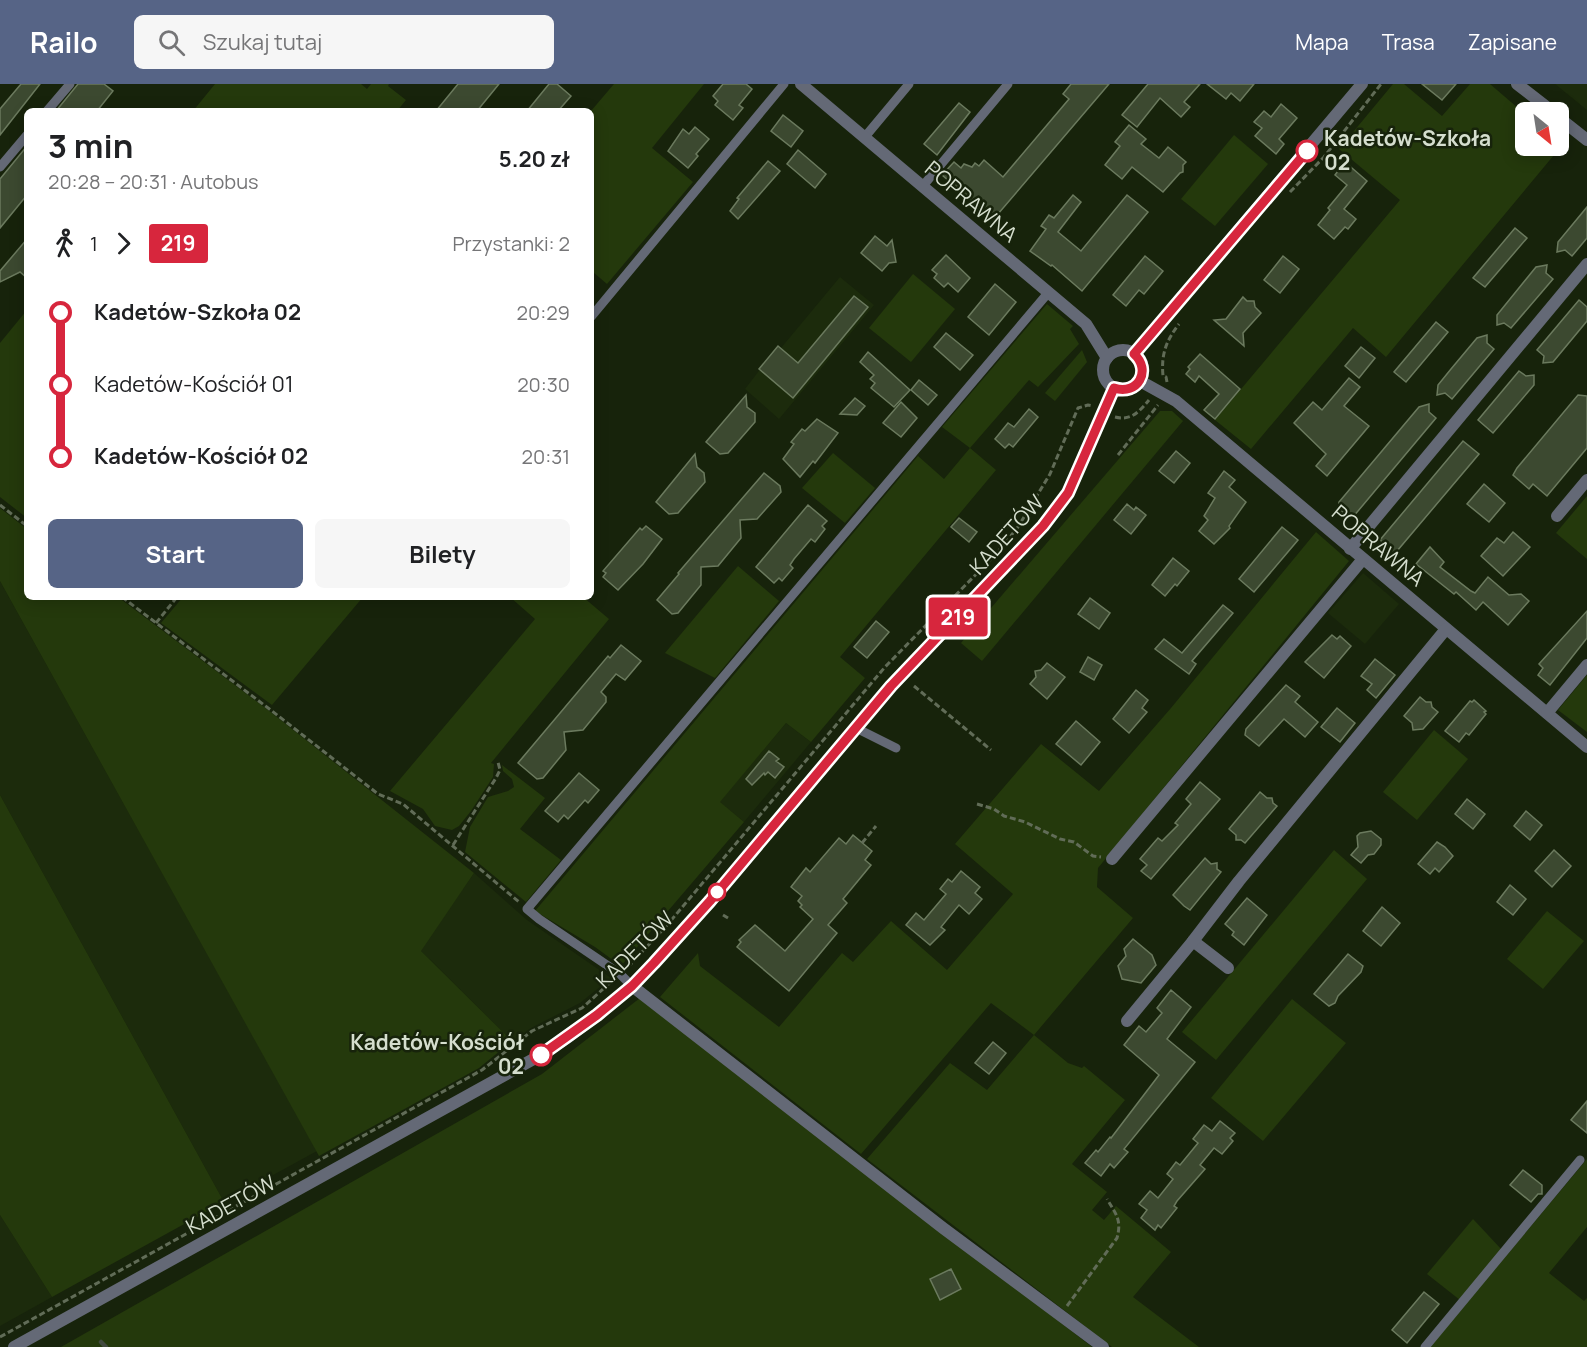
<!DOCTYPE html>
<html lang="pl">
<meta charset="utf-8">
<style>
body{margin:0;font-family:Manrope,sans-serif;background:#f6f6f6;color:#202124;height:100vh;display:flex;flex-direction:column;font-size:22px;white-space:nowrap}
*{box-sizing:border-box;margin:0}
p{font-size:20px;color:#757577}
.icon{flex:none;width:33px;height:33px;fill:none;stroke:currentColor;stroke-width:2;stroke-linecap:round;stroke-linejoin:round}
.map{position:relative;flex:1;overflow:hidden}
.drawer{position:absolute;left:24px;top:24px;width:570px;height:492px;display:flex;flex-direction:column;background:#fff;border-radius:9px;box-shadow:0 3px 15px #0003}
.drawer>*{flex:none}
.badge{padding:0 12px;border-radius:4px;font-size:21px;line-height:39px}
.needle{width:39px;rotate:150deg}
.fabs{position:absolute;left:1515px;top:18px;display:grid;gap:12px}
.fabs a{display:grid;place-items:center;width:54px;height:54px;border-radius:9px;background:#fff;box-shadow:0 3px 15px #0003;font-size:30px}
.map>.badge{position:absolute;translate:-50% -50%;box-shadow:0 0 0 3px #fff}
.legs{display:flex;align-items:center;gap:9px;height:66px;padding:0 24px;font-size:20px}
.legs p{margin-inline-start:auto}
.headline{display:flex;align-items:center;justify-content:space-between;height:102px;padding:0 24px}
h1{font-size:33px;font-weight:700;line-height:45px}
.action{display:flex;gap:12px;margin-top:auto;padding:12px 24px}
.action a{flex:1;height:69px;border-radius:9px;background:#566486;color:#fff;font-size:24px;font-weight:700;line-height:69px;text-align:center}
.action a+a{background:#f6f6f6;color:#202124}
ul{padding:0 24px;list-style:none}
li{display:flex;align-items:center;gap:21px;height:72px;font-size:22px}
li i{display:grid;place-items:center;width:9px;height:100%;margin:0 8px;background:currentColor}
li i::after{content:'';width:15px;height:15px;margin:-8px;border:4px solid;border-radius:50%;background:#fff}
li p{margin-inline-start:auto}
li:first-child i{background:linear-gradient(#0000 50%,currentColor 0)}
li:last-child i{background:linear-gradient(currentColor 50%,#0000 0)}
header{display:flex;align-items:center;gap:36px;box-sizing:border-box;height:84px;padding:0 30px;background:#566486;color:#fff}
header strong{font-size:28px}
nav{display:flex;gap:33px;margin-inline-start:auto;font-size:21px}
.search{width:420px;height:54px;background:#f6f6f6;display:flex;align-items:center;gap:15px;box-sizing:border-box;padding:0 21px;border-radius:9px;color:#757577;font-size:22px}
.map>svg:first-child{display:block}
.built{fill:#1c2b0c}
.green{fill:#24390c}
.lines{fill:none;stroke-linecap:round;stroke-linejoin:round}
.stream{stroke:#41493e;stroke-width:4.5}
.building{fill:#3c4930;stroke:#6b7a5e;stroke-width:1.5}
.path{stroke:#616c57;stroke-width:3;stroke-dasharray:6 3;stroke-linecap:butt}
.service{stroke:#646976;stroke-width:9}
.minor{stroke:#646976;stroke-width:12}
.tertiary{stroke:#646976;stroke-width:12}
.line-1-casing{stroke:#fff;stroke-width:14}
.line-1{stroke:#d7263d;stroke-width:9}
.stop-1-dot{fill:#fff;stroke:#d7263d;stroke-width:3}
.labels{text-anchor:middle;stroke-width:5;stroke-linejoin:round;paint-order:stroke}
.stop-label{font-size:21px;font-weight:bold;fill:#d5dece;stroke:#17230b;text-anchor:start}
.street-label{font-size:21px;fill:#d5dece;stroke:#17230b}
</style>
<header>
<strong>Railo</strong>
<div class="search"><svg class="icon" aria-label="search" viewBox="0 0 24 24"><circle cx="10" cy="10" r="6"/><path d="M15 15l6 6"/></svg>Szukaj tutaj</div>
<nav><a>Mapa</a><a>Trasa</a><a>Zapisane</a></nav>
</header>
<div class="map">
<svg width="1587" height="1263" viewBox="0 0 1587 1263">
<rect width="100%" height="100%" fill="#17230b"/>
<g class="built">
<path d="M1555,0H1587V26Z"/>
<path d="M840,193L874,221L779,335L745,305L778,262L781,264Z"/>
<path d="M1363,489L1399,520L1365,560L1328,529Z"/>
<path d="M0,497L317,1067L224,1118L0,711Z"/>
<path d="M786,639L811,658L744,738L719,718Z"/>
<path d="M474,789L527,836L611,894L580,919L531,944L512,957L420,866Z"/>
<path d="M0,1131L52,1213L0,1242Z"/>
</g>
<g class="green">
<path d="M215,0H361L367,5L371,0H389L388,2L406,16L397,27H193Z"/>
<path d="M614,0H704L652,64L693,98L607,200L593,188L591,190V27Z"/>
<path d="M1393,0H1404L1442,32L1470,0H1490L1525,30L1526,62H1558L1559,55L1564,59L1386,273L1353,244L1251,365L1215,336L1400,116L1339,65Z"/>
<path d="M1234,51L1268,80L1215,142L1181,115Z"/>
<path d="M913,190L955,225L911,278L869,244Z"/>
<path d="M1047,220L1073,242L1070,245L1079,260L1038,303L1029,296L970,364L996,386L840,573L865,594L811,658L786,639L720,718L744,738L621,882L595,863L535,827L918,372L944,395L970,364L942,343Z"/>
<path d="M27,226V434L0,413V259Z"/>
<path d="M1082,266L1087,278L1055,317L1045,309Z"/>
<path d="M1160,327H1172L1183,337L982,577L961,559Z"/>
<path d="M833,369L875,404L845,439L802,404Z"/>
<path d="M1587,412V475L1556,449Z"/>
<path d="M0,424L27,445V513H118L268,626L474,789L421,867L512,957L479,984L319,1072L0,497Z"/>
<path d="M1316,448L1349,477L1098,784L1097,803L1133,834L1034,951L1068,979L1082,984L1084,982L1125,1016L1072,1080L1107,1108L1092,1126L1104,1136L1116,1122L1171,1168L1133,1213L1199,1263H1112L867,1075L950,979L987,1006L1034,951L991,919L861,1070L660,913L698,869L700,882L779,943L842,869L853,878L891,837L947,886L1013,810L955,760L1041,660L1099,707L1171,624Z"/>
<path d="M738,482L779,517L715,594L665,569Z"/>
<path d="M183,513H363L272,621L161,539Z"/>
<path d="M510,513H583L609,535L491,679L494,680L493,693L471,727L459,742L452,746L435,742L423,725L390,707L535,535Z"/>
<path d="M1587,591V648L1558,626Z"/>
<path d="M1434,646L1468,675L1417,736L1383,708Z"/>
<path d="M502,681L545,714L520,745L561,776L526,818L465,768L470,743L488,713L508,707L514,703L512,695L503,687Z"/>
<path d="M0,711L224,1118L52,1213L0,1131Z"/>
<path d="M1334,766L1367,795L1216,976L1182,948Z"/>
<path d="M1547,827L1584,857L1543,905L1507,875Z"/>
<path d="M640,914L1092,1263H61L542,990Z"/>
<path d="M1292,915L1346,959L1263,1057L1211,1014Z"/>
<path d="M1587,1075V1143L1549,1189L1584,1217L1587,1214V1263H1430Z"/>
<path d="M1473,1135L1502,1166L1460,1216L1427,1190Z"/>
</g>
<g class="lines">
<path class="stream" d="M101,1258L106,1263"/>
</g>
<g class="building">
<path d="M21,0H40L0,51V25Z"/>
<path d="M78,0H104L113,7L97,27H56Z"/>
<path d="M458,0H499L477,27H436Z"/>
<path d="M549,0H557L571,12L558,27H527Z"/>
<path d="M723,0H746L752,5L739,21L743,24L733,36L715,21L718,17L713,12Z"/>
<path d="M1071,0H1109L992,137L976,124L978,122L942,91L954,78L961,84L964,80L972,83L975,79L979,82L984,76L1003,93L1069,15L1063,10Z"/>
<path d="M1148,0H1200L1184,18L1190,23L1181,33L1160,14L1137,43L1122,31Z"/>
<path d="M1207,0H1254L1240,17L1231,9L1226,15Z"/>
<path d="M1422,0H1456L1442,16Z"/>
<path d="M959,19L970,28L937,71L924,60Z"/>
<path d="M1281,20L1297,34L1279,55L1284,60L1276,70L1255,52L1262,44L1254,38L1264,27L1271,33Z"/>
<path d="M783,31L803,47L791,63L771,47Z"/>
<path d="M1129,41L1146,55L1141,60L1159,74L1168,63L1186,78L1183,81V88L1180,89L1163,108L1132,83L1122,95L1105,81L1120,62L1115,58Z"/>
<path d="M695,43L709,55L696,70L698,72L688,84L668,67L683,45L689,50Z"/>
<path d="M27,62V111L0,144V95Z"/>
<path d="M798,66L826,90L815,104L787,80Z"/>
<path d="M768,77L780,87L738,135L730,127L739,115L737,114Z"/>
<path d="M1345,78L1367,97L1344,125L1356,135L1348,145L1345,143L1334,155L1318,141L1330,126L1328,124L1347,101L1335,91Z"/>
<path d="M1073,111L1081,118L1058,148L1081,167L1127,111L1148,128L1082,207L1052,181L1051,182L1030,167L1046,145L1041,142L1049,131L1054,134Z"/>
<path d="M1587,123V154L1572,172L1565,166L1557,168L1558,158Z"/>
<path d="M1515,144L1527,154L1485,203L1473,194Z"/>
<path d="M875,152L887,162L892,156L896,178L889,179L882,187L861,169Z"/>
<path d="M27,155V194L20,188L0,198V187Z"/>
<path d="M946,171L970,194L958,208L948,199L944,203L934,194L937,190L932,186Z"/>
<path d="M1145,172L1163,187L1144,210L1139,206L1126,222L1113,211Z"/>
<path d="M1283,172L1299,185L1280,209L1264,196Z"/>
<path d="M1547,181L1546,189L1553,195L1511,244L1504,239L1497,241V231L1536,183Z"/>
<path d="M995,200L1016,218L989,251L968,233Z"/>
<path d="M854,212L868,223L793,314L759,285L778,262L798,279Z"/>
<path d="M1243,213L1247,217H1254L1255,223L1261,229L1243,249L1244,262L1214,236L1226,235Z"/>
<path d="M1579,216L1587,223V237L1553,278L1543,279L1544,272L1537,266Z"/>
<path d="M1436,238L1448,248L1406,298L1394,288Z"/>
<path d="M946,249L973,271L960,286L934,263Z"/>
<path d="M1487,251V259L1494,265L1452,315L1445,309L1437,311L1438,301L1451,285L1477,254Z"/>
<path d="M1361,263L1375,274L1359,294L1345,282Z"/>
<path d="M868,268L910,306L894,323L871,304L875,299L870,295L874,291L860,278Z"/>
<path d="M1200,270L1240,305L1215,335L1204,326L1219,310L1199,292L1195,298L1186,290L1190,285L1188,283Z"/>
<path d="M1519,287L1526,292L1534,291V301L1493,349L1478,336Z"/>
<path d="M1349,294L1360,303L1344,322L1369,342L1327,392L1316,382L1326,370L1294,339L1313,318L1322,326Z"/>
<path d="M919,296L937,311L928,321L911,306Z"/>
<path d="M746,311L747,323L755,329V338L728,369L720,370L706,358Z"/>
<path d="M1578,311L1587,312V364L1547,412L1533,400L1529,405L1513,391L1517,384Z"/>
<path d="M855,314L865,322L857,331L840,330Z"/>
<path d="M901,318L917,334L901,353L883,339Z"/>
<path d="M1429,320V328L1436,334L1353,433L1346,427L1338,429L1339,418L1419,323Z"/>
<path d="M1029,325L1038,333L1013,363L1009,360L1005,364L995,355L1008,339L1014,343Z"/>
<path d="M817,335L838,349L815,379L813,377L800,393L783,375L794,360L791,358L802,345L805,347Z"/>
<path d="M1463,357L1479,370L1397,467L1387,470V462L1380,456Z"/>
<path d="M1176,367L1190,379L1174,399L1159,387Z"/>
<path d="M695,370L697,383L704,389L705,398L678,429L669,430L656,418Z"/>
<path d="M1224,387L1235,396L1229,403L1246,418L1229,442L1230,444L1214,460L1199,447L1208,436L1204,432L1215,414L1208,409Z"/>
<path d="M764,389L780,402L781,408L757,435L740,436L741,454L718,482L701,483V501L678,529L672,530L657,516L679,490L678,489Z"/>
<path d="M1484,400L1505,419L1489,438L1467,420Z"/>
<path d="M1127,420L1134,426L1136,423L1146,431L1131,450L1114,436Z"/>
<path d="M808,421L827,437L822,442L825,445L815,458L811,455L794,475L790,481L793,484L782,497L779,494L774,499L756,483Z"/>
<path d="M959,434L977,448L969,458L951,443Z"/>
<path d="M646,442L662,455L643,480L618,506L603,493L606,489L603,487L640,444L642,446Z"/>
<path d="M1282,443L1298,456L1254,508L1239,495Z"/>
<path d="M1513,448L1530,463L1503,492L1481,472L1497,454L1504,459Z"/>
<path d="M1430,463L1444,478L1440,483L1471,507L1475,509L1488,493L1509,511L1521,510L1529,517L1508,541L1483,518L1476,526L1456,508L1454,510L1416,480Z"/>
<path d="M1173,474L1189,487L1177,502L1175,500L1165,512L1152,501Z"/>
<path d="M1090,514L1110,529L1099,545L1078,530Z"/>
<path d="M1223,521L1233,529L1192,577L1196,580L1189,590L1155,565L1164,555L1182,569Z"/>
<path d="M1587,527V554L1550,601L1538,591L1543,584L1539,580Z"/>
<path d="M876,537L889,548L867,574L854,563Z"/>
<path d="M1332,551L1337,555L1340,552L1351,562L1324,594L1305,578Z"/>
<path d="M621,561L641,577L625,596L616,590L601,608L606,613V618L583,646L564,648L566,666L543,694L537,695L518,679L608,572L610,574Z"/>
<path d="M1088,573L1102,581L1094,596L1080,588Z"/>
<path d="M1375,575L1395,591L1376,614L1367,606L1372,600L1361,592Z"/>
<path d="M1047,579L1065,593L1047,615L1030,600L1036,593L1035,587L1041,586Z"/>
<path d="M1286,601L1300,612L1295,618L1318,638L1305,653L1284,635L1259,662L1245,651L1246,645Z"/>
<path d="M1136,606L1148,616L1142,624L1147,628L1129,649L1113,635Z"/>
<path d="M1420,613L1426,618H1431L1432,623L1438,628L1423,645L1413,646L1412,639L1404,632Z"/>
<path d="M1474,616L1486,627L1484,628L1486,630L1469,651L1466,649L1459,658L1445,647L1470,617L1472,618Z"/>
<path d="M1337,624L1355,639L1340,658L1321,643Z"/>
<path d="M1076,637L1100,658L1081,681L1056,660Z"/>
<path d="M769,667L779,675L776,677L784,683L775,694L768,688L765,691L764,689L752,701L746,695Z"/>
<path d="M579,689L599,706L588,719L585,716L568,735L564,731L558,738L545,727Z"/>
<path d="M1200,698L1220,715L1151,795L1141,787L1147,781L1140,775L1158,754L1162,757L1178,741L1175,739L1191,720L1186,715Z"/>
<path d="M1260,708L1267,714H1272L1273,719L1277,722L1245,759L1241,756H1236V751L1229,745Z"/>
<path d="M1467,715L1485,730L1473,745L1455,730Z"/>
<path d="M1526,727L1542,741L1530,756L1514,742Z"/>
<path d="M1371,747L1381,755V761L1374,770L1368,771L1361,779L1351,771L1358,763L1357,752L1360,749Z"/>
<path d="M853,751L872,767L865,776L871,781L843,815L847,819L828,841L837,849L789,907L737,863L741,858L739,856L755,841L785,867L813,835L800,823L802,821L798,817L802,812L791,803L806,784L810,788L839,754L846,760Z"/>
<path d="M1437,758L1445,763L1453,772L1439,788L1435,784L1430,790L1418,780Z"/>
<path d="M1554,766L1571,782L1552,803L1535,787Z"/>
<path d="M1205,774L1211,780L1217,779V785L1221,788L1190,826L1184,822L1173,811Z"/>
<path d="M961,787L980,803L975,809L982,815L969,830L959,821L941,843L945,846L930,861L906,841L916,829L924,836L946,810L940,805L948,795L952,798Z"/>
<path d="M1510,801L1526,815L1513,831L1497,818Z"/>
<path d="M1247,814L1267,831L1244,861L1232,851L1234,848L1225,840Z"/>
<path d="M1382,823L1400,839L1381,862L1363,847Z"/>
<path d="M1133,855L1152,871L1156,881L1141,899L1122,895L1118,882L1126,872L1124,865Z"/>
<path d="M1348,870L1363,882L1361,888L1338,912L1335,919L1329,922L1314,910Z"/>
<path d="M1171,906L1191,923L1167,955L1195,978L1124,1065L1128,1068L1114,1084L1110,1080L1101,1092L1085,1079L1096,1066L1098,1068L1110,1053L1111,1054L1159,991L1124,961L1139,942L1146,948L1162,929L1157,924Z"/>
<path d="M993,958L1006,969L989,990L975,979Z"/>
<path d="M1587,1017V1049L1571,1036Z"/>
<path d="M1220,1037L1235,1049L1230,1054L1233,1057L1222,1070L1214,1064L1200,1081L1205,1085L1177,1117L1174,1122L1177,1124L1161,1144L1158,1141L1155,1146L1141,1134L1147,1126L1139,1120L1150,1107L1158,1114L1173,1095L1167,1090L1176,1078L1180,1081L1198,1059L1193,1055L1204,1041L1212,1047Z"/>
<path d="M1523,1086L1542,1101V1110H1538L1531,1118L1510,1101Z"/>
<path d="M951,1185L961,1205L940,1216L930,1195Z"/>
<path d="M1424,1208L1439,1220L1407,1259L1392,1246Z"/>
</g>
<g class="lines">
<g class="path">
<path d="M1290,108L1324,73L1381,0"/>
<path d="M1167,298L1166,293L1163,292C1161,270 1166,257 1179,240"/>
<path d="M1115,333C1131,337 1139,328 1149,316"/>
<path d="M1118,371L1158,321"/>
<path d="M0,421L27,442"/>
<path d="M122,513L272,627L378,710L403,720L519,818"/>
<path d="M156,539L177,513"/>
<path d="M914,602L991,666"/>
<path d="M977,720L994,725L1004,732L1025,738L1060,755L1074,758L1093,772L1101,773"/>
<path d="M862,759L876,742"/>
<path d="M453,761L496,694L500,686L498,678"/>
<path d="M723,831L728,834"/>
<path d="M628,883L668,840L885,583L996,470L1018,443L1050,390L1078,324L1088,321L1093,322"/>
<path d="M1067,1222L1117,1154C1122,1136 1116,1130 1107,1115"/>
<path d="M0,1253L482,986L532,947L582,924L612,897"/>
</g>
<g class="service">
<path d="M47,27L70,0"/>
<path d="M864,54L909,0"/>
<path d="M0,83L27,51"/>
<path d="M922,103L1008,0"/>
<path d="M591,233L784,0"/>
<path d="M856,644L896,664"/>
<path d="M632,902L620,890L539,835L527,825L1048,209"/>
<path d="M1425,1263L1580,1076"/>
</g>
<g class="minor">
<path d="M801,0L1086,240L1107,274"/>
<path d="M1140,297L1176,317L1587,663"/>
<path d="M1557,432L1587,396"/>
<path d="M1350,465L1587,180"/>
<path d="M1547,629L1587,581"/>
<path d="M1112,775L1363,475"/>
<path d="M1193,857L1228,884"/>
<path d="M632,902L943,1144L1103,1263"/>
<path d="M1127,937L1193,857L1239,797L1446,545"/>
</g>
<g class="tertiary">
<path d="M1517,0L1553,28"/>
<path d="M1558,33L1587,56"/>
<circle cx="1123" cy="286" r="20"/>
<path d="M1134,270L1362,0"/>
<path d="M14,1263L539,972L567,954L597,931L632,902L654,879L710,817L891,602L1043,442L1068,409L1114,305"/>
</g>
</g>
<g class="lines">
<defs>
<path id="line-1" d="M541,971L597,931L632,902L654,879L710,817L891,602L1043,442L1068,409L1114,304C1138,312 1152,286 1134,270L1307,67"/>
</defs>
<use href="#line-1" class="line-1-casing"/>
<use href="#line-1" class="line-1"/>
</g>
<g class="stop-1-dot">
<circle cx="1307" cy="67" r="10"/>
<circle cx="717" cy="808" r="8"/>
<circle cx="541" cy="971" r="10"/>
</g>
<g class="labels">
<g class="stop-label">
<text x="1324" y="62">Kadetów-Szkoła<tspan x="1324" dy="24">02</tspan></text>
<text x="524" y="966" text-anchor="end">Kadetów-Kościół<tspan x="524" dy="24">02</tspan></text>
</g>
<g class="street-label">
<text transform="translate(971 118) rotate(40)" y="7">POPRAWNA</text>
<text transform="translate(1007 451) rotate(-48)" y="7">KADETÓW</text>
<text transform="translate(1378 462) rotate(40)" y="7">POPRAWNA</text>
<text transform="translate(635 866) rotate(-45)" y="7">KADETÓW</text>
<text transform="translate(231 1121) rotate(-29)" y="7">KADETÓW</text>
</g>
</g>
</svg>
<div class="fabs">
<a><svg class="needle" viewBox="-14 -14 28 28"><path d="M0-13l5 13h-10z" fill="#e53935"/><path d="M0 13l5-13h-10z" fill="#757577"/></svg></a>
</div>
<b class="badge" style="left:958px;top:533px;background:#d7263d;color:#fff">219</b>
<section class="drawer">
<div class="headline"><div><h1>3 min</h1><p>20:28 – 20:31 · Autobus</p></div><b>5.20 zł</b></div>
<div class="legs"><svg class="icon" aria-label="walk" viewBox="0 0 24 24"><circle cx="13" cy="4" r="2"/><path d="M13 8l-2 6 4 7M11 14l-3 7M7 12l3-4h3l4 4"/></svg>1<svg class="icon" aria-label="forward" viewBox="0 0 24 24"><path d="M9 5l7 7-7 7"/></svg><b class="badge" style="background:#d7263d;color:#fff">219</b><p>Przystanki: 2</p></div>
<ul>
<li><i style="color:#d7263d"></i><b>Kadetów-Szkoła 02</b><p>20:29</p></li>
<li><i style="color:#d7263d"></i><span>Kadetów-Kościół 01</span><p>20:30</p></li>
<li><i style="color:#d7263d"></i><b>Kadetów-Kościół 02</b><p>20:31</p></li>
</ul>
<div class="action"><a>Start</a><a>Bilety</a></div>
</section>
</div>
